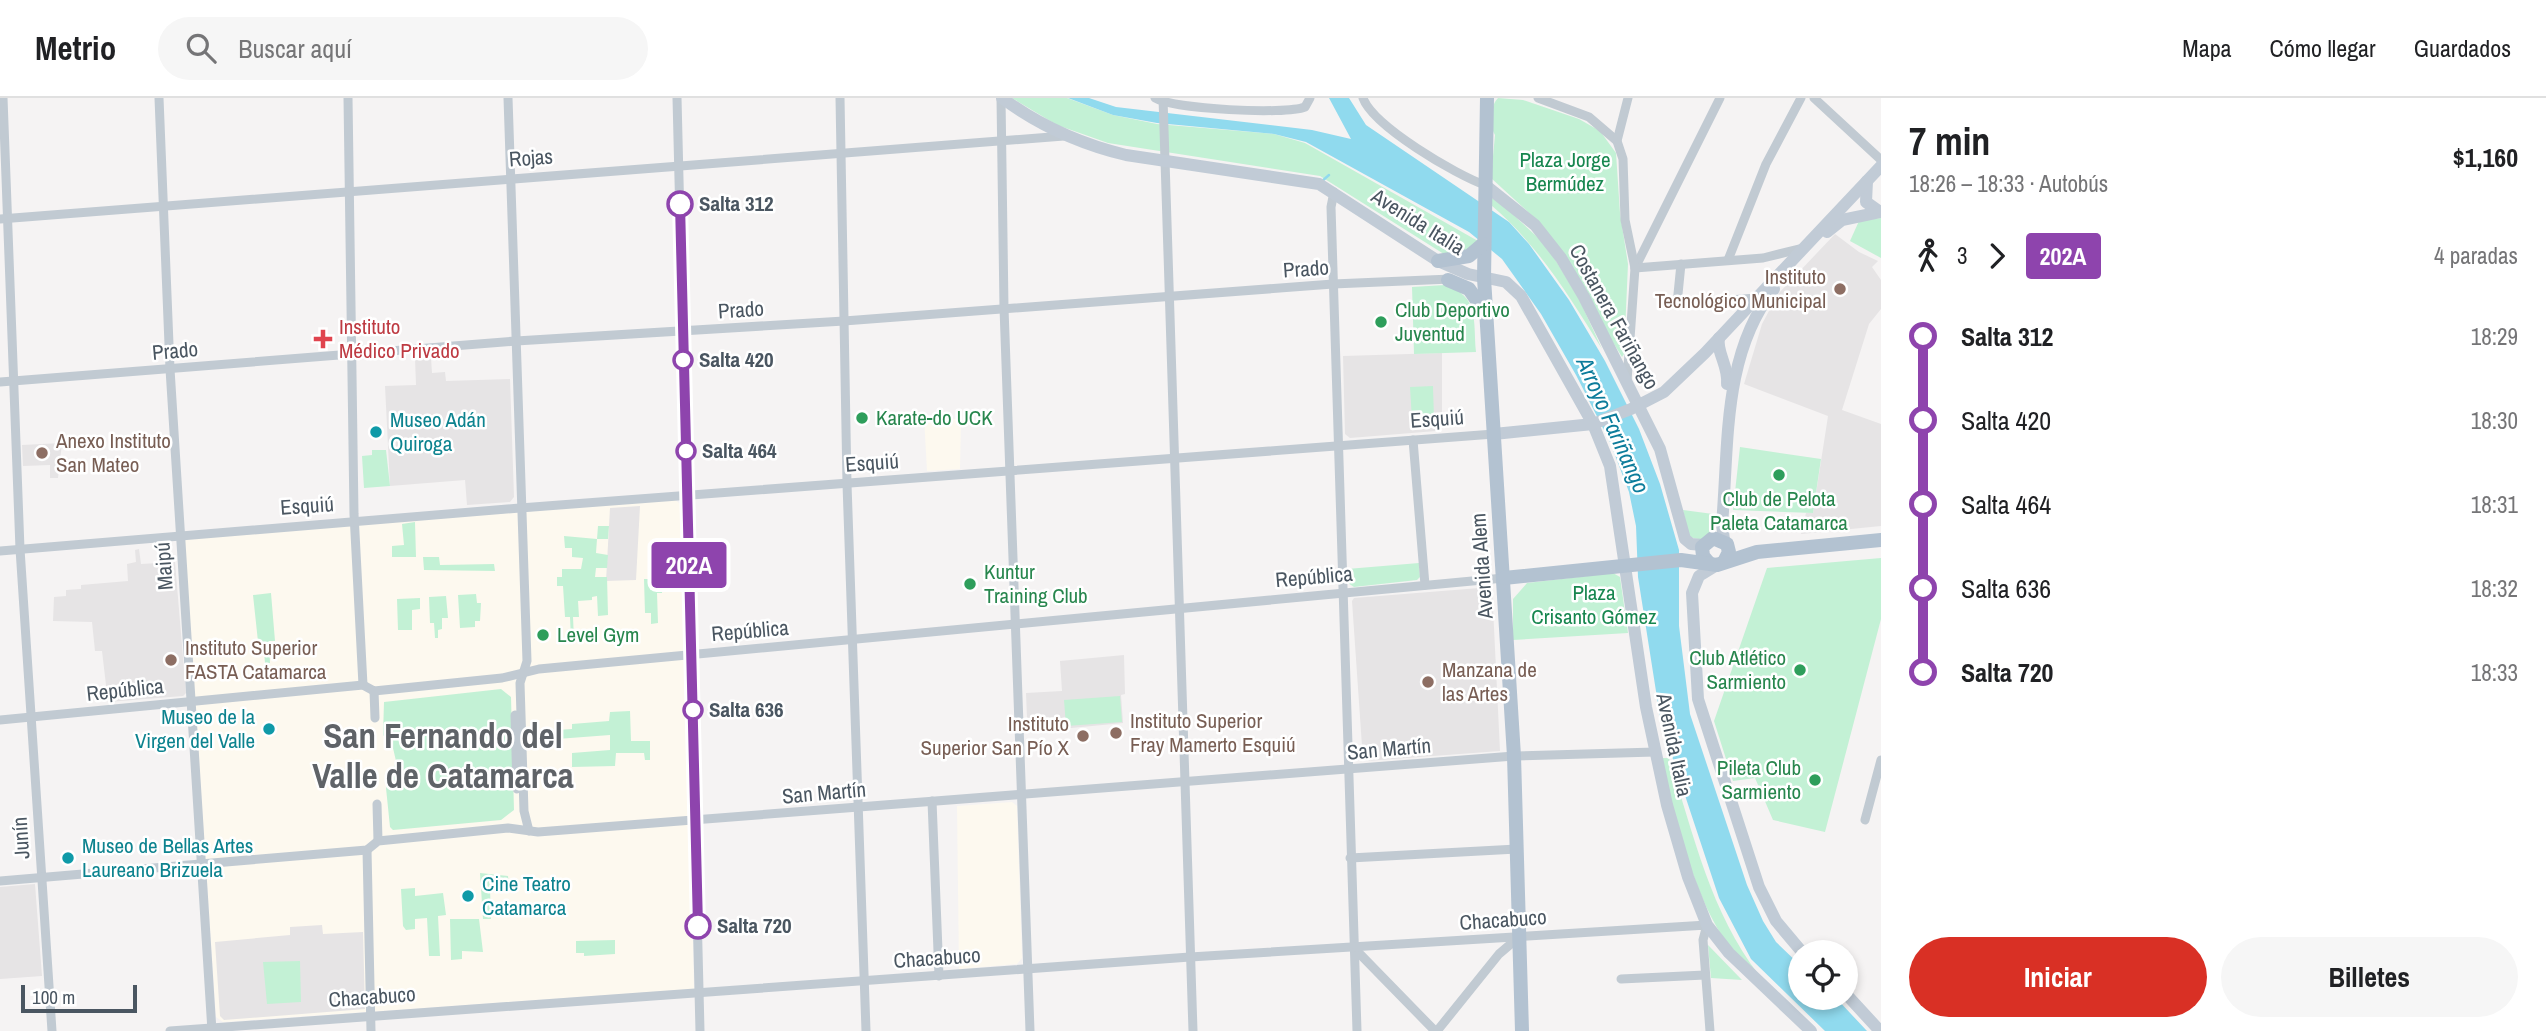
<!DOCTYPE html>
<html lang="es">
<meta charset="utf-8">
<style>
body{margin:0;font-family:"Archivo Narrow",sans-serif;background:#f6f6f6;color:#202124;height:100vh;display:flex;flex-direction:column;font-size:26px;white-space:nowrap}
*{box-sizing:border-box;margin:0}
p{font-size:23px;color:#757577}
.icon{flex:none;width:38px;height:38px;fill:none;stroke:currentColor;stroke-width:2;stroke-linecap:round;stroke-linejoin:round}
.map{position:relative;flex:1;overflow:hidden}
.details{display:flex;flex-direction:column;background:#fff;width:665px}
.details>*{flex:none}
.badge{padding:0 14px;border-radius:5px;font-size:24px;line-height:46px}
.buttons{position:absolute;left:1788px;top:842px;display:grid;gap:14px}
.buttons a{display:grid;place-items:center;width:70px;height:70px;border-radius:50%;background:#fff;box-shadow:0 4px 10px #0003;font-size:35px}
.scale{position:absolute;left:21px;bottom:18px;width:116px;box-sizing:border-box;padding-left:7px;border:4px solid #4a5661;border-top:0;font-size:19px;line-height:24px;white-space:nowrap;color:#4a5661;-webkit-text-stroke:5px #fff;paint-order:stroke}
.map>.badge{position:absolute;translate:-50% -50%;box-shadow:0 0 0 4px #fff}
.legs{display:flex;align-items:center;gap:10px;height:77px;padding:0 28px;font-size:23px}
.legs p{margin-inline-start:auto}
.head{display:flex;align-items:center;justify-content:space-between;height:119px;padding:0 28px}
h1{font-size:38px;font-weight:700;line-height:52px}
.primary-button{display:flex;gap:14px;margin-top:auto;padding:14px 28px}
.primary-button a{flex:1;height:80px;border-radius:42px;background:#d93025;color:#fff;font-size:28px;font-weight:700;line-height:80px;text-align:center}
.primary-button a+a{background:#f6f6f6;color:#202124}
ul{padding:0 28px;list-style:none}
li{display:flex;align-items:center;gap:24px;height:84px;font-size:26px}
li i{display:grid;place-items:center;width:10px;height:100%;margin:0 9px;background:currentColor}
li i::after{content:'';width:18px;height:18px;margin:-9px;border:5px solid;border-radius:50%;background:#fff}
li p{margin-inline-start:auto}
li:first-child i{background:linear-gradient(#0000 50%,currentColor 0)}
li:last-child i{background:linear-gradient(currentColor 50%,#0000 0)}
header{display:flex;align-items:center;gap:42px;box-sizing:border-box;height:98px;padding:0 35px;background:#fff;border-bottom:2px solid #e0e0e0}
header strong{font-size:33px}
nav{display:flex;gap:38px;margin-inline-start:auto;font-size:24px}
.search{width:490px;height:63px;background:#f6f6f6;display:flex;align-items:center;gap:18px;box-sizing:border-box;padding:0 24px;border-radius:38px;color:#757577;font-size:26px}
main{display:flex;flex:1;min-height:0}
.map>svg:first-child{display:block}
.commercial{fill:#fdf9ef}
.education{fill:#e6e4e5}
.green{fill:#c3f1d5}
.water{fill:#90daee}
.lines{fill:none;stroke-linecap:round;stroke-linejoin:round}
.stream{stroke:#90daee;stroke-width:2.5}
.street{stroke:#c1cad2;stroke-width:9}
.secondary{stroke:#c1cbd6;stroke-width:12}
.primary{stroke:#b3c2d1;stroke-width:14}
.line-1-casing{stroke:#fff;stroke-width:16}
.line-1{stroke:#8e44ad;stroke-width:10}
.stop-1-dot{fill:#fff;stroke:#8e44ad;stroke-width:3.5}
.education-dot{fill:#8d6e63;stroke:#fff;stroke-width:2.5}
.leisure-dot{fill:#2e9e5b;stroke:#fff;stroke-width:2.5}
.health-dot{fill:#e0444e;stroke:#fff;stroke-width:2.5}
.culture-dot{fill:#0f9aa8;stroke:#fff;stroke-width:2.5}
.labels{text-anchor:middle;stroke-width:5;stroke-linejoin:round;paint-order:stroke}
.street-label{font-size:21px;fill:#4a5661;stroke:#fff}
.park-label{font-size:21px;fill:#17864f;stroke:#fff}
.stop-label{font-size:21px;font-weight:bold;fill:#4a5661;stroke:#fff;text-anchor:start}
.education-label{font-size:21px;fill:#785e54;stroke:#fff;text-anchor:start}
.leisure-label{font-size:21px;fill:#27864d;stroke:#fff;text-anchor:start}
.health-label{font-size:21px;fill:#be3a42;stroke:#fff;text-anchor:start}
.culture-label{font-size:21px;fill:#0d838f;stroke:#fff;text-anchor:start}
.water-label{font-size:23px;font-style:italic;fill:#0c7c9b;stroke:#fff}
.town-label{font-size:35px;font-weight:bold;fill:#5f6368;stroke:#fff}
</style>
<header>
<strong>Metrio</strong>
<div class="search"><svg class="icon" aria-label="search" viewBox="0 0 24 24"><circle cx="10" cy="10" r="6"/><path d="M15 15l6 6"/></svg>Buscar aquí</div>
<nav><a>Mapa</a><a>Cómo llegar</a><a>Guardados</a></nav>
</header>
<main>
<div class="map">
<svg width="1881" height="933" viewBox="0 0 1881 933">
<rect width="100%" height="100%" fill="#f5f3f3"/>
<g class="commercial">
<path d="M947,317L948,321H961L960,371L927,373L924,319Z"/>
<path d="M675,402L683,408L694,891L223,924L216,919L184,440Z"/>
<path d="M1012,704L1017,708L1022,860L1017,866L959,871L957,708Z"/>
</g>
<g class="education">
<path d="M1835,136L1859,154L1878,163L1872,169L1881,182V211L1869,226L1842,312L1881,326V428L1801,436L1806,415H1813L1828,318L1744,286L1762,226L1778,196Z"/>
<path d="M1442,255V327L1436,328V333L1350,340L1345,336L1343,258Z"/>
<path d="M415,260H431L432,275L445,274L446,283L510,281L514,399L510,404L467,407L465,382L390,388L385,288L416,287Z"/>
<path d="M62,345L58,380H50V367L23,368L22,347Z"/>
<path d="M640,408L636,482L606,483L610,410Z"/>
<path d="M139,451L141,466L175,464L186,595L183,598L108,604L102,553H95L92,524L53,523L54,499L66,498V492L81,491V487L128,483L127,466L136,464L135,452Z"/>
<path d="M1492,489L1500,653L1366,663L1365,648H1362L1352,503L1354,500Z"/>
<path d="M1124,557L1125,596L1121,597L1123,625L1061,631L1060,619L1027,620L1026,595L1062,593L1060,563Z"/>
<path d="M35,786L42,878L0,881V789Z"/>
<path d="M322,827L323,836L363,834L365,911L224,922L220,918L215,844L290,837V829Z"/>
</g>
<g class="green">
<path d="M1012,0H1067L1113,17L1157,26L1274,36L1305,45L1478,143L1475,150L1447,158L1320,78L1108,45L1057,27Z"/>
<path d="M1498,0L1523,2L1579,21L1600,33L1616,55L1620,115L1628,166L1624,256L1622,259L1539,124L1491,80L1495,37C1489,28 1490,8 1498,0Z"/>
<path d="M1495,100L1547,148L1579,201L1602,251C1570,199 1538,147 1491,107V101Z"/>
<path d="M1881,120V160L1850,143L1859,123Z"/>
<path d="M1445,187C1480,198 1473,224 1476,254L1414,256L1412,189Z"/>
<path d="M1433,288L1434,321L1412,322L1410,289Z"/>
<path d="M1740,349L1821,361L1813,415L1733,412Z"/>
<path d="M372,352H386L390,388L364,390L362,358L372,357Z"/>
<path d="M1683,412L1713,416L1710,436L1703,442L1689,439Z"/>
<path d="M415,424L416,459H392V448L404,447L402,426Z"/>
<path d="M598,428H609L608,441H597L596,455L608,457L607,470H596L595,479H607L608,517L598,518L597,498L592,499V502L578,503L579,519H573L574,541H571L570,519H565L563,488H557V479H562V471H581L583,460L572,459V450H565L564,438L597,441Z"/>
<path d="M423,459H439L440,467L494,466L495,473L424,472Z"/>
<path d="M1881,460V521L1825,734L1773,722L1755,680L1733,683L1714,623L1767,470Z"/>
<path d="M1419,465L1420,479L1417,482L1354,489L1348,485L1347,471Z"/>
<path d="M1613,475L1620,479L1628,535L1513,542V501L1527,485Z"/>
<path d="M644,481H662V495H657L658,525L651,526V515H645Z"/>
<path d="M271,495L275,543H269L270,565H265L264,553H259L253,497Z"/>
<path d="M476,496L477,505H481L480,523H475V529L460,530L458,497Z"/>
<path d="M446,498L448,520H442V531L438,532V540H435L434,525H430L429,499Z"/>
<path d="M420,500V511L412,512V532H398L397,501Z"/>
<path d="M501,591L511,599L514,712L501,722L393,732L390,729L386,690L396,663L393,650L383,637L384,604Z"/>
<path d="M1120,598L1122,624L1066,628L1064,602Z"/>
<path d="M630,613L631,643H650V662H645L644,655H616L615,668L572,669V655L610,652V637L557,641V632L572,631V626L609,623L610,614Z"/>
<path d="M1661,660H1669C1693,734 1710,814 1759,877C1746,865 1732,853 1722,838C1691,788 1674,717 1661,660Z"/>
<path d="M480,775L508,778L509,789L490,790L491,821H483Z"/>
<path d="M415,790V798L443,795L446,817L438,818L440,858H429L427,820L415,821V831L406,832L403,828L401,791Z"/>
<path d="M450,821H479L483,854L462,853V861L451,862Z"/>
<path d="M615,842V856L584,858V855H576V843Z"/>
<path d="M1708,847L1742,882L1711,880Z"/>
<path d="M300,863L301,904L267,906L263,864Z"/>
</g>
<path class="water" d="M1068,0H1089L1116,9L1312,32L1351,41L1329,0H1349L1366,27L1509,124L1529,146L1569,202L1605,263L1639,331L1660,386L1679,452V528L1690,616L1747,787L1763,823L1776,844L1801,868V900H1836L1867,933H1825L1751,861L1719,800L1661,625L1638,479L1636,428L1629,394L1610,344L1576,277L1541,216L1502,161L1469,134L1306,44L1274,36L1157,25L1113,17Z"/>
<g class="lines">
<path class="stream" d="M1321,84L1329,77"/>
<g class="street">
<path d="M3,0L20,451L52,933"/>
<path d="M159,0L170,271L212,933"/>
<path d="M348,0L354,416L363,587"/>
<path d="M508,0L527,563L520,585L524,713L529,733"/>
<path d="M677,0L700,933"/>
<path d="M840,0L847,386L866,933"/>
<path d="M1001,0L1004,210L1030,933"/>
<path d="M1155,0C1173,11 1285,17 1305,9L1310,0"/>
<path d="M1163,0L1193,933"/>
<path d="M1363,0C1373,28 1456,77 1485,87"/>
<path d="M1538,0L1589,19L1617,43"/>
<path d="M1814,0L1881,62"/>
<path d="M1334,94L1331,109L1357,933"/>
<path d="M0,121L1064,38"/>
<path d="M1728,162L1766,66L1801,0"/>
<path d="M1681,166L1677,206L1756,200"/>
<path d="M1635,170L1720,0"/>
<path d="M1635,170L1763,160L1803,150"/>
<path d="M1627,283L1635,170L1625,122L1623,61L1617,43L1628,0"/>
<path d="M0,284L516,243L844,223L1333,186L1451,181"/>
<path d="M1413,342L1425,487"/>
<path d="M0,453L520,410L1494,336"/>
<path d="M374,593L375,620"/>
<path d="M515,617L517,691"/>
<path d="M0,622L363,587L374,593L502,580L539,571L1504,480"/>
<path d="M932,703L939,878"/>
<path d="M377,706L378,743"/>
<path d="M1865,722L1881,662"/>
<path d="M367,752L371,933"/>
<path d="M1350,760L1517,751"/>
<path d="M0,783L367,752L378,743L508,730L538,734L1514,658L1655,654"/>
<path d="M1354,850L1435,933"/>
<path d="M1621,881L1705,877"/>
<path d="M170,933L1190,859L1707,827L1703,842L1710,933"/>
<path d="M1437,933L1499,856L1519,839"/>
</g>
<g class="secondary">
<path d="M1002,0C1040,28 1080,46 1126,57L1319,86L1438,163L1468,176L1506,184L1521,198L1593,326L1610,368L1646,609L1667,707L1688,779L1707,827L1729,855L1811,933"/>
<path d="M1867,83L1866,104L1880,114"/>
<path d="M1485,87L1535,127L1561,160L1584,199L1660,351L1685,441L1691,446L1703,447"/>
<path d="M1827,134L1842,122L1881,114"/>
<path d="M1719,240C1716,254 1729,268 1727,286"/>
<path d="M1494,336L1593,326L1631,311L1664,294L1705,255L1881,68"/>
<path d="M1724,442L1722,426C1729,347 1722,256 1774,191"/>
<path d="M1717,467L1699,478L1692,495L1698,601L1759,789L1776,823L1802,854"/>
<path d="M1846,896L1880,933"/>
</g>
<g class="primary">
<path d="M1487,0L1484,180L1514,658L1522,933"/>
<path d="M1438,163L1469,158L1483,146"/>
<path d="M1448,182L1469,191L1485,214"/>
<path d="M1709,465L1703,458L1702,449L1713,440L1727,446L1729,454L1724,464"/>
<path d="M1504,480L1681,462L1717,467L1757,454L1881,442"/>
</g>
</g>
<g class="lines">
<defs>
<path id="line-1" d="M680,106L698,828"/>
</defs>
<use href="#line-1" class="line-1-casing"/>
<use href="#line-1" class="line-1"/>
</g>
<g class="stop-1-dot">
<circle cx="680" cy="106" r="12"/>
<circle cx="683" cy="262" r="9"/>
<circle cx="686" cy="353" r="9"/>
<circle cx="693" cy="612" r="9"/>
<circle cx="698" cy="828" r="12"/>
</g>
<g class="education-dot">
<circle cx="1840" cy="191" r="7"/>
<circle cx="42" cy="355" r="7"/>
<circle cx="171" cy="562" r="7"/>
<circle cx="1428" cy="584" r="7"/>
<circle cx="1116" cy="635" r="7"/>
<circle cx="1083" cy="638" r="7"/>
</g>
<g class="leisure-dot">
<circle cx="1381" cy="224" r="7"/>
<circle cx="862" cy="320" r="7"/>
<circle cx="1779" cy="377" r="7"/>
<circle cx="970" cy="486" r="7"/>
<circle cx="543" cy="537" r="7"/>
<circle cx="1800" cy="572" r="7"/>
<circle cx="1815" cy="682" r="7"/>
</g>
<path class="health-dot" d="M319.5 230.5h7v7h7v7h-7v7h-7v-7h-7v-7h7z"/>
<g class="culture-dot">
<circle cx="376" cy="334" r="7"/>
<circle cx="269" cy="631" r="7"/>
<circle cx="68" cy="760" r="7"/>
<circle cx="468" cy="798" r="7"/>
</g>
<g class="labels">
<g class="street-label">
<text transform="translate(531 60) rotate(-4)" y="7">Rojas</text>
<text transform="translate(1418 124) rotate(32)" y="7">Avenida Italia</text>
<text transform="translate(1306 171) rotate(-4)" y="7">Prado</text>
<text transform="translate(741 212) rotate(-4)" y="7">Prado</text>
<text transform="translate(1614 219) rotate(61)" y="7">Costanera Fariñango</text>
<text transform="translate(175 253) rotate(-5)" y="7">Prado</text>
<text transform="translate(1437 321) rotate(-4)" y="7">Esquiú</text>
<text transform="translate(872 365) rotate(-4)" y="7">Esquiú</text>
<text transform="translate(307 408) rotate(-4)" y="7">Esquiú</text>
<text transform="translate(164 468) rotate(-94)" y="7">Maipú</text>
<text transform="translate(1482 468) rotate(-94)" y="7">Avenida Alem</text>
<text transform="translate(1314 479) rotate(-5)" y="7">República</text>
<text transform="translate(750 533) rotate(-5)" y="7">República</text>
<text transform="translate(125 592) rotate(-6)" y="7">República</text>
<text transform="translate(1674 647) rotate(78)" y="7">Avenida Italia</text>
<text transform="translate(1389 651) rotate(-5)" y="7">San Martín</text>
<text transform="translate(824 695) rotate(-5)" y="7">San Martín</text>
<text transform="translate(21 740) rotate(-94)" y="7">Junín</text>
<text transform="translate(1503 822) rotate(-4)" y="7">Chacabuco</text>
<text transform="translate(937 860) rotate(-4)" y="7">Chacabuco</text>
<text transform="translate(372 899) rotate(-4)" y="7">Chacabuco</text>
</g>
<g class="park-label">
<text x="1565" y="69">Plaza Jorge<tspan x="1565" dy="24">Bermúdez</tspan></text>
<text x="1594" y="502">Plaza<tspan x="1594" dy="24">Crisanto Gómez</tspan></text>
</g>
<g class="stop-label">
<text x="699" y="113">Salta 312</text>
<text x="699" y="269">Salta 420</text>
<text x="702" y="360">Salta 464</text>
<text x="709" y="619">Salta 636</text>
<text x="717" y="835">Salta 720</text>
</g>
<g class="education-label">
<text x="1826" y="186" text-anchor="end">Instituto<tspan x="1826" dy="24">Tecnológico Municipal</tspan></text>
<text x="56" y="350">Anexo Instituto<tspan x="56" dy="24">San Mateo</tspan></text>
<text x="185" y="557">Instituto Superior<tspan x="185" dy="24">FASTA Catamarca</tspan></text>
<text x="1442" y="579">Manzana de<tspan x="1442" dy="24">las Artes</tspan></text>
<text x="1130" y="630">Instituto Superior<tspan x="1130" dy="24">Fray Mamerto Esquiú</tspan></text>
<text x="1069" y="633" text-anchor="end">Instituto<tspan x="1069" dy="24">Superior San Pío X</tspan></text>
</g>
<g class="leisure-label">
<text x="1395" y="219">Club Deportivo<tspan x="1395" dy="24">Juventud</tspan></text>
<text x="876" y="327">Karate-do UCK</text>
<text x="1779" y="408" text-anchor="middle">Club de Pelota<tspan x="1779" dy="24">Paleta Catamarca</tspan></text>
<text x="984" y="481">Kuntur<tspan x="984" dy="24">Training Club</tspan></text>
<text x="557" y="544">Level Gym</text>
<text x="1786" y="567" text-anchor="end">Club Atlético<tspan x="1786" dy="24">Sarmiento</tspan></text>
<text x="1801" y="677" text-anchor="end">Pileta Club<tspan x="1801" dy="24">Sarmiento</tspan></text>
</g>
<g class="health-label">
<text x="339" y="236">Instituto<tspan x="339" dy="24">Médico Privado</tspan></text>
</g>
<g class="culture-label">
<text x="390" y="329">Museo Adán<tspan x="390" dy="24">Quiroga</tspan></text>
<text x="255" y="626" text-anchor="end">Museo de la<tspan x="255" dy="24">Virgen del Valle</tspan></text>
<text x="82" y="755">Museo de Bellas Artes<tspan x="82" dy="24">Laureano Brizuela</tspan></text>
<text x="482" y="793">Cine Teatro<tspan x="482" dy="24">Catamarca</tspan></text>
</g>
<g class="water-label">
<text transform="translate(1613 327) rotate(66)" y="8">Arroyo Fariñango</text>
</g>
<g class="town-label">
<text x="443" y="650">San Fernando del<tspan x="443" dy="40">Valle de Catamarca</tspan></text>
</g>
</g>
</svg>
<div class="buttons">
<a><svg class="icon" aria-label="locate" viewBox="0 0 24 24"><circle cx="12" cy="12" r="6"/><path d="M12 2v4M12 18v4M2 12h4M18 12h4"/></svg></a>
</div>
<div class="scale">100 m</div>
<b class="badge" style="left:689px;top:467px;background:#8e44ad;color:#fff">202A</b>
</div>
<section class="details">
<div class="head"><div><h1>7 min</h1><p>18:26 – 18:33 · Autobús</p></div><b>$1,160</b></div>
<div class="legs"><svg class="icon" aria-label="walk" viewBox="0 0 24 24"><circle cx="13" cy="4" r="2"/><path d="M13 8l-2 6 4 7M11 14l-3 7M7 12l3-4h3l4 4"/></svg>3<svg class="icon" aria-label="forward" viewBox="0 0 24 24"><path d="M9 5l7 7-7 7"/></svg><b class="badge" style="background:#8e44ad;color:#fff">202A</b><p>4 paradas</p></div>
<ul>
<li><i style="color:#8e44ad"></i><b>Salta 312</b><p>18:29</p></li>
<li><i style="color:#8e44ad"></i><span>Salta 420</span><p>18:30</p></li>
<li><i style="color:#8e44ad"></i><span>Salta 464</span><p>18:31</p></li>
<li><i style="color:#8e44ad"></i><span>Salta 636</span><p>18:32</p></li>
<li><i style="color:#8e44ad"></i><b>Salta 720</b><p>18:33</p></li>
</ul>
<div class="primary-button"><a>Iniciar</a><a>Billetes</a></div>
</section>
</main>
